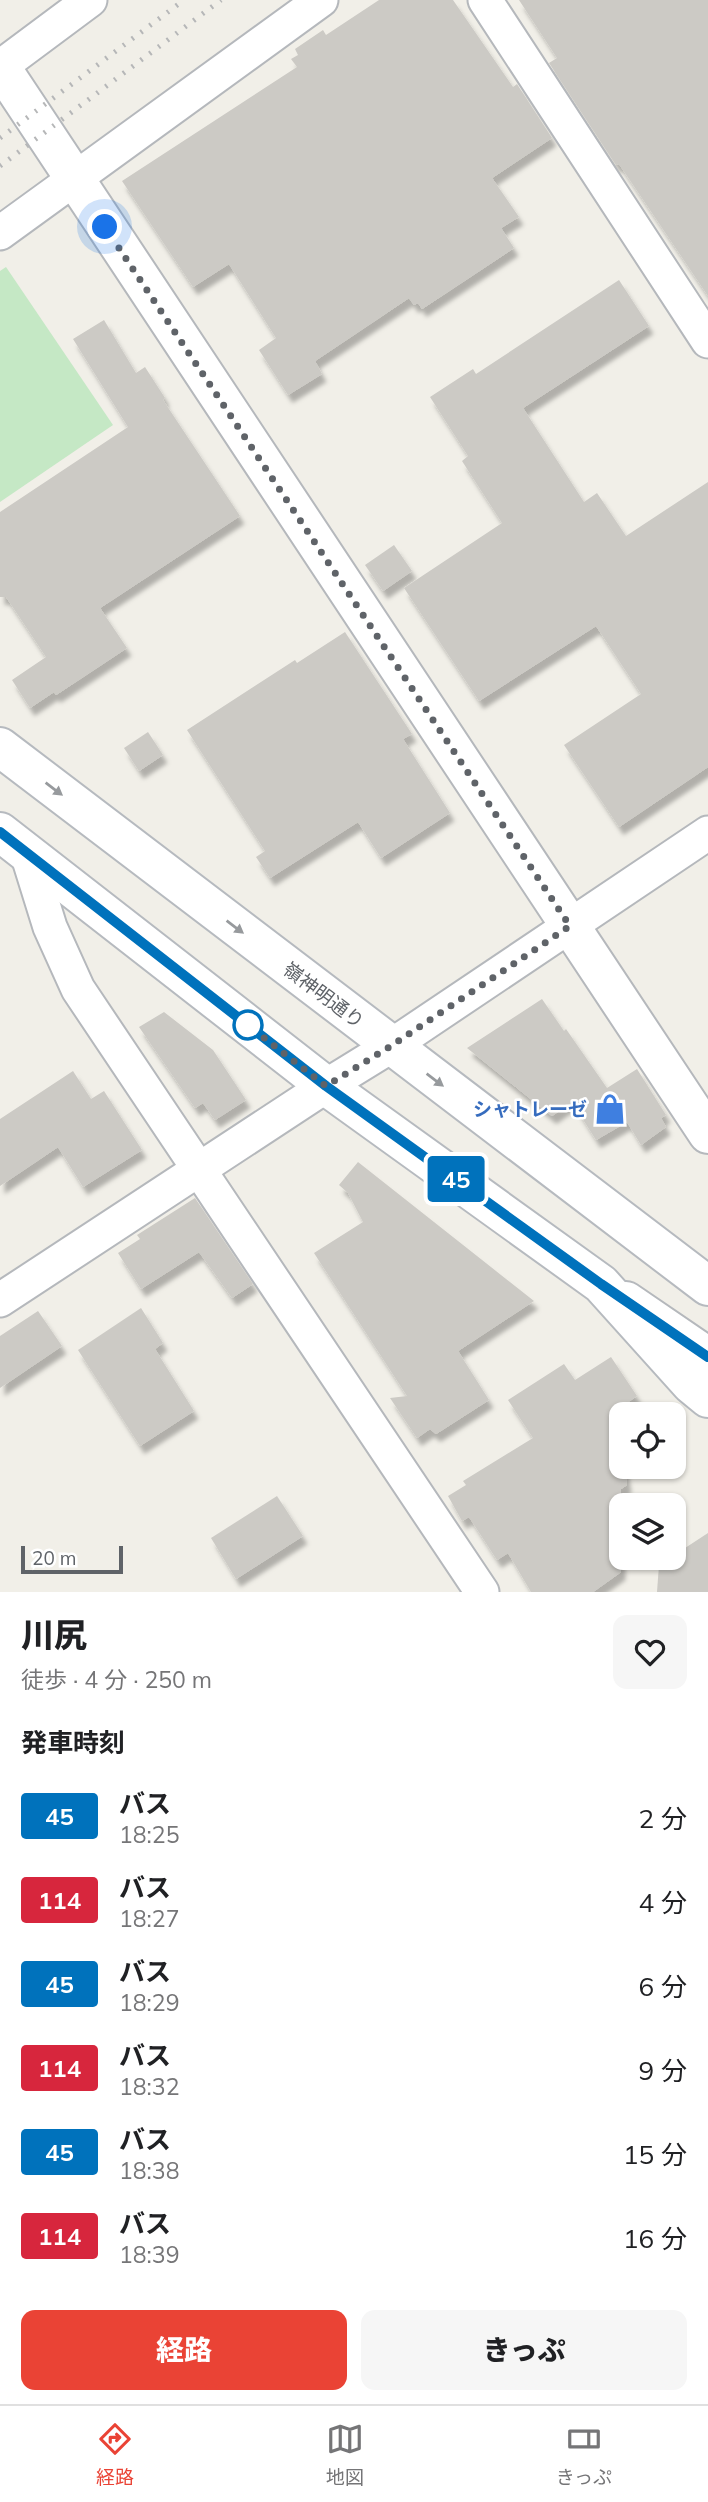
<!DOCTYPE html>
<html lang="ja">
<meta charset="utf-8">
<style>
body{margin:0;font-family:Mulish,"Noto Sans JP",sans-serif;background:#f6f6f6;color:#202124;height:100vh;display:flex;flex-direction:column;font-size:26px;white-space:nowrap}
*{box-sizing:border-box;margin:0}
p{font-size:23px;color:#757577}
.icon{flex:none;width:38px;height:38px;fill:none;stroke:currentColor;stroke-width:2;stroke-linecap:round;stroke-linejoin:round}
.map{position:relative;height:1592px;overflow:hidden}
.sheet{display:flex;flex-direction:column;background:#fff;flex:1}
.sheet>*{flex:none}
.badge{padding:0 14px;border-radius:5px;font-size:24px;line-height:46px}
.buttons{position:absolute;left:609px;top:1402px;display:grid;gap:14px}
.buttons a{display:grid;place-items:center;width:77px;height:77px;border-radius:14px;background:#fff;box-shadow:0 2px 5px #0004;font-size:35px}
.scale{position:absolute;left:21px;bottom:18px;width:102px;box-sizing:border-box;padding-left:7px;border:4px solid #5f6368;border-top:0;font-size:19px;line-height:24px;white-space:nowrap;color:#5f6368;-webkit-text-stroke:5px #fff;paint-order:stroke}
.you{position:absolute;width:35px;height:35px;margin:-18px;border:5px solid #fff;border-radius:50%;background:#1a73e8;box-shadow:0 0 0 10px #1a73e833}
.map>.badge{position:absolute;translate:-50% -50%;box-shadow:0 0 0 4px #fff}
h2{padding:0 21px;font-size:26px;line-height:63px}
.round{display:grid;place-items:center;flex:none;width:74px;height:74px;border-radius:14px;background:#f6f6f6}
.overview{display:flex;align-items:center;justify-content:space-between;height:119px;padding:0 21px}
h1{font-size:33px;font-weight:800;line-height:52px}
.action{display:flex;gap:14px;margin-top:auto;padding:14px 21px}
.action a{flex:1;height:80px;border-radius:14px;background:#ea4335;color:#fff;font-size:28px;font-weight:800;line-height:80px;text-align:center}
.action a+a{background:#f6f6f6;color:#202124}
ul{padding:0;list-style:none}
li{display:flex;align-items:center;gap:21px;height:84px;padding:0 21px}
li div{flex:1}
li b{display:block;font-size:26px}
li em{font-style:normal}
li .badge{min-width:77px;font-weight:700;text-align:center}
.tab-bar{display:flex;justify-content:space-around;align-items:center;height:98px;border-top:2px solid #e0e0e0;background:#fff;font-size:19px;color:#757577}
.tab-bar a{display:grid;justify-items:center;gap:4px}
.tab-bar .selected{color:#ea4335}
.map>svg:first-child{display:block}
.green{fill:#c5e8c5}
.building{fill:#cccac5;filter:url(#shadow)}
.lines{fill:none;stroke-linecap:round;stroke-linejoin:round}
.minor-casing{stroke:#b5b8bc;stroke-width:37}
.tertiary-casing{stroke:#b5b8bc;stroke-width:42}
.secondary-casing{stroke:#b6babf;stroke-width:42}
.minor{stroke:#fff;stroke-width:33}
.tertiary{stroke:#fff;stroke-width:38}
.secondary{stroke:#fff;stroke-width:38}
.rail{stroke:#b6b7b8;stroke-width:5;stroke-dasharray:2 9;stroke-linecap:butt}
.oneway{fill:#979a9d}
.line-casing{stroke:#fff;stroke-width:16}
.line{stroke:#0072bc;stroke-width:10}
.walk{stroke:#5f6368;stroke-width:7;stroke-dasharray:0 12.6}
.stop-dot{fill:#fff;stroke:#0072bc;stroke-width:3.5}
.labels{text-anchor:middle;stroke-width:5;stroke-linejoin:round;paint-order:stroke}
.street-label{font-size:19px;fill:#5f6368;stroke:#fff}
.shop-label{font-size:19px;font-weight:bold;fill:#366cbe;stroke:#fff;text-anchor:end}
</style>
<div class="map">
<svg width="708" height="1592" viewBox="0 0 708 1592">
<defs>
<filter id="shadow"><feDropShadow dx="4.5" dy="8" stdDeviation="2" flood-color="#0004"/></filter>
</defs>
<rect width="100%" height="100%" fill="#f1efe8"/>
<path class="green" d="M6,267L113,425L0,502V271Z"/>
<g class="building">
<path d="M379,0H453L513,87L517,84L552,138L492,178L519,217L501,228L514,248L422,309L418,303L414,305L409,298L315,361L322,374L288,395L259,350L276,338L229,264L193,287L122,181L297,67L291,59L298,55L295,49L323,30L326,35Z"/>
<path d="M519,0H708V296L619,164L616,165L549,63L557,58Z"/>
<path d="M619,280L649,326L523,408L584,502L597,493L626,536L708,482V767L619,827L564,745L641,694L596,626L479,701L404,588L502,523L462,461L468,456L430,397L473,369L476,374Z"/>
<path d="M104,320L136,373L145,367L165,398L163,400L240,516L100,608L127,648L56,695L54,692L30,708L12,680L46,657L6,597H0V512L128,427L73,339Z"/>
<path d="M394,545L412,571L383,591L365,565Z"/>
<path d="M345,632L412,734L403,739L450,813L381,858L358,822L270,878L256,857L265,851L187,730L295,660L297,663Z"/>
<path d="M148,732L163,755L139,771L124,748Z"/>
<path d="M542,999L564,1031L566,1029L607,1088L637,1069L666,1115L661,1118L666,1127L641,1145L627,1122L596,1140L572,1102L552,1116L467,1048Z"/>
<path d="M164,1012L213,1050L246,1100L215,1120L203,1103L195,1108L139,1027Z"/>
<path d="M73,1071L91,1099L104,1091L142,1150L83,1187L58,1147L0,1186V1119Z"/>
<path d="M358,1162L534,1301L458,1351L489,1400L436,1434L430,1429L417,1438L390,1398L407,1396L314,1253L363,1222L348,1193L339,1185Z"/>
<path d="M195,1198L253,1284L232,1298L199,1252L141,1289L118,1253L140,1239L137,1235Z"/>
<path d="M141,1308L163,1343L155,1349L194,1411L140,1446L78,1350Z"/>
<path d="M38,1311L62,1346L0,1388V1336Z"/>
<path d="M611,1357L637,1396L621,1407V1466H624L627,1485L621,1489V1572L593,1592H531L508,1553L497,1560L469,1517L462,1521L448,1496L466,1485L463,1481L533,1438L508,1400L564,1364L575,1380Z"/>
<path d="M277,1496L303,1536L236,1579L211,1538Z"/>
<path d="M708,1533V1592H657L659,1565Z"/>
</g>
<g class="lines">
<defs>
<g id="minor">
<path d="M485,0L708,341"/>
<path d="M0,67L90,0"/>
<path d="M0,233L321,0"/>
<path d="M27,853L50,927L78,989L482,1592"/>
<path d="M0,1300L326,1086L391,1046L708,833"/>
</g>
<g id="tertiary">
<path d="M0,66L708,1134"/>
<path d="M626,1301L708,1357"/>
</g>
<g id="secondary">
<path d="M0,747L708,1286"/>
<path d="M0,832L326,1086L601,1284L691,1384L708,1398"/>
</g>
</defs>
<use href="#minor" class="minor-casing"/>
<use href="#tertiary" class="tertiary-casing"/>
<use href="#secondary" class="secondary-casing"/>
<use href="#minor" class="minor"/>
<use href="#tertiary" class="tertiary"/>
<use href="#secondary" class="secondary"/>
<g class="rail">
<path d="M0,138L184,0"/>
<path d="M0,166L221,0"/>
</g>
</g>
<defs><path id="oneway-solid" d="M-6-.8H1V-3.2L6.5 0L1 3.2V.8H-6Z" transform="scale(1.75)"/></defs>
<g class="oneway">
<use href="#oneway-solid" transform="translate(54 789) rotate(37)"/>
<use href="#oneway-solid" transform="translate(235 927) rotate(37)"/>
<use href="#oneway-solid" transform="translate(435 1080) rotate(37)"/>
</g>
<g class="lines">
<defs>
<path id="line" d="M0,832L326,1086L601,1284L708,1357"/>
</defs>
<use href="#line" class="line-casing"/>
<use href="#line" class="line"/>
<path class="walk" d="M105,227L570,926L391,1046L326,1086L241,1020L248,1025"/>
</g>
<defs>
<symbol id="shop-bare" viewBox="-9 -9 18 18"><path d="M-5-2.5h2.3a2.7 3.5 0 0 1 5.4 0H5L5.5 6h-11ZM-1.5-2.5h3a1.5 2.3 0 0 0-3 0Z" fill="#3f7fe0" stroke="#fff" stroke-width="2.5" paint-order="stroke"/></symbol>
</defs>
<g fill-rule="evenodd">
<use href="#shop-bare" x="588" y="1087" width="44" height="44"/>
</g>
<circle class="stop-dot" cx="248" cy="1025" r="14"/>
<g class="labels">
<g class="street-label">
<text transform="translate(324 995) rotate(37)" y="7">嶺神明通り</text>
</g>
<g class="shop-label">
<text x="587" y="1116">シャトレーゼ</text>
</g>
</g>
</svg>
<div class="buttons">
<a><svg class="icon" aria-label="locate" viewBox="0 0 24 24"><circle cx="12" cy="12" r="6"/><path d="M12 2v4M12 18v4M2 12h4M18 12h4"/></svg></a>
<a><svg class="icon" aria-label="layers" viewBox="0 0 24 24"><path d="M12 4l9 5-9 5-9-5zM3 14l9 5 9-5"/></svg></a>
</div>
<div class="scale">20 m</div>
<div class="you" style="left:105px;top:227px"></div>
<b class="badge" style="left:456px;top:1179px;background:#0072bc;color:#fff">45</b>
</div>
<section class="sheet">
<div class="overview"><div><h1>川尻</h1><p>徒歩 · 4 分 · 250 m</p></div><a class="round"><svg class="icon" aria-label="heart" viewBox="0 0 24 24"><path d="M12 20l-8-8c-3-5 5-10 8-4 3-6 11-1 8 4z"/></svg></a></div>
<h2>発車時刻</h2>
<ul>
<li><span class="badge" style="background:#0072bc;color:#fff">45</span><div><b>バス</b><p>18:25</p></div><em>2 分</em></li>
<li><span class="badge" style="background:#d7263d;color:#fff">114</span><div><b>バス</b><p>18:27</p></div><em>4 分</em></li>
<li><span class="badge" style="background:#0072bc;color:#fff">45</span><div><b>バス</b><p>18:29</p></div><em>6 分</em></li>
<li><span class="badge" style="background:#d7263d;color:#fff">114</span><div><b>バス</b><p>18:32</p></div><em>9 分</em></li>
<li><span class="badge" style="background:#0072bc;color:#fff">45</span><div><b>バス</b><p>18:38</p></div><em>15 分</em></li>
<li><span class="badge" style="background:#d7263d;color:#fff">114</span><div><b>バス</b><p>18:39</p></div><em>16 分</em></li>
</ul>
<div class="action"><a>経路</a><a>きっぷ</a></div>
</section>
<nav class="tab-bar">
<a class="selected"><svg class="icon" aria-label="directions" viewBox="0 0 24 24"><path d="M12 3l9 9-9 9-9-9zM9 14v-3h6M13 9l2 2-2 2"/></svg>経路</a>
<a><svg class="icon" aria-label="map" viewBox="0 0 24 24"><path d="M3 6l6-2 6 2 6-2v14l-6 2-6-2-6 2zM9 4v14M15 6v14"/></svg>地図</a>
<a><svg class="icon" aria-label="tickets" viewBox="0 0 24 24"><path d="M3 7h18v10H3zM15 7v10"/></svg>きっぷ</a>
</nav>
